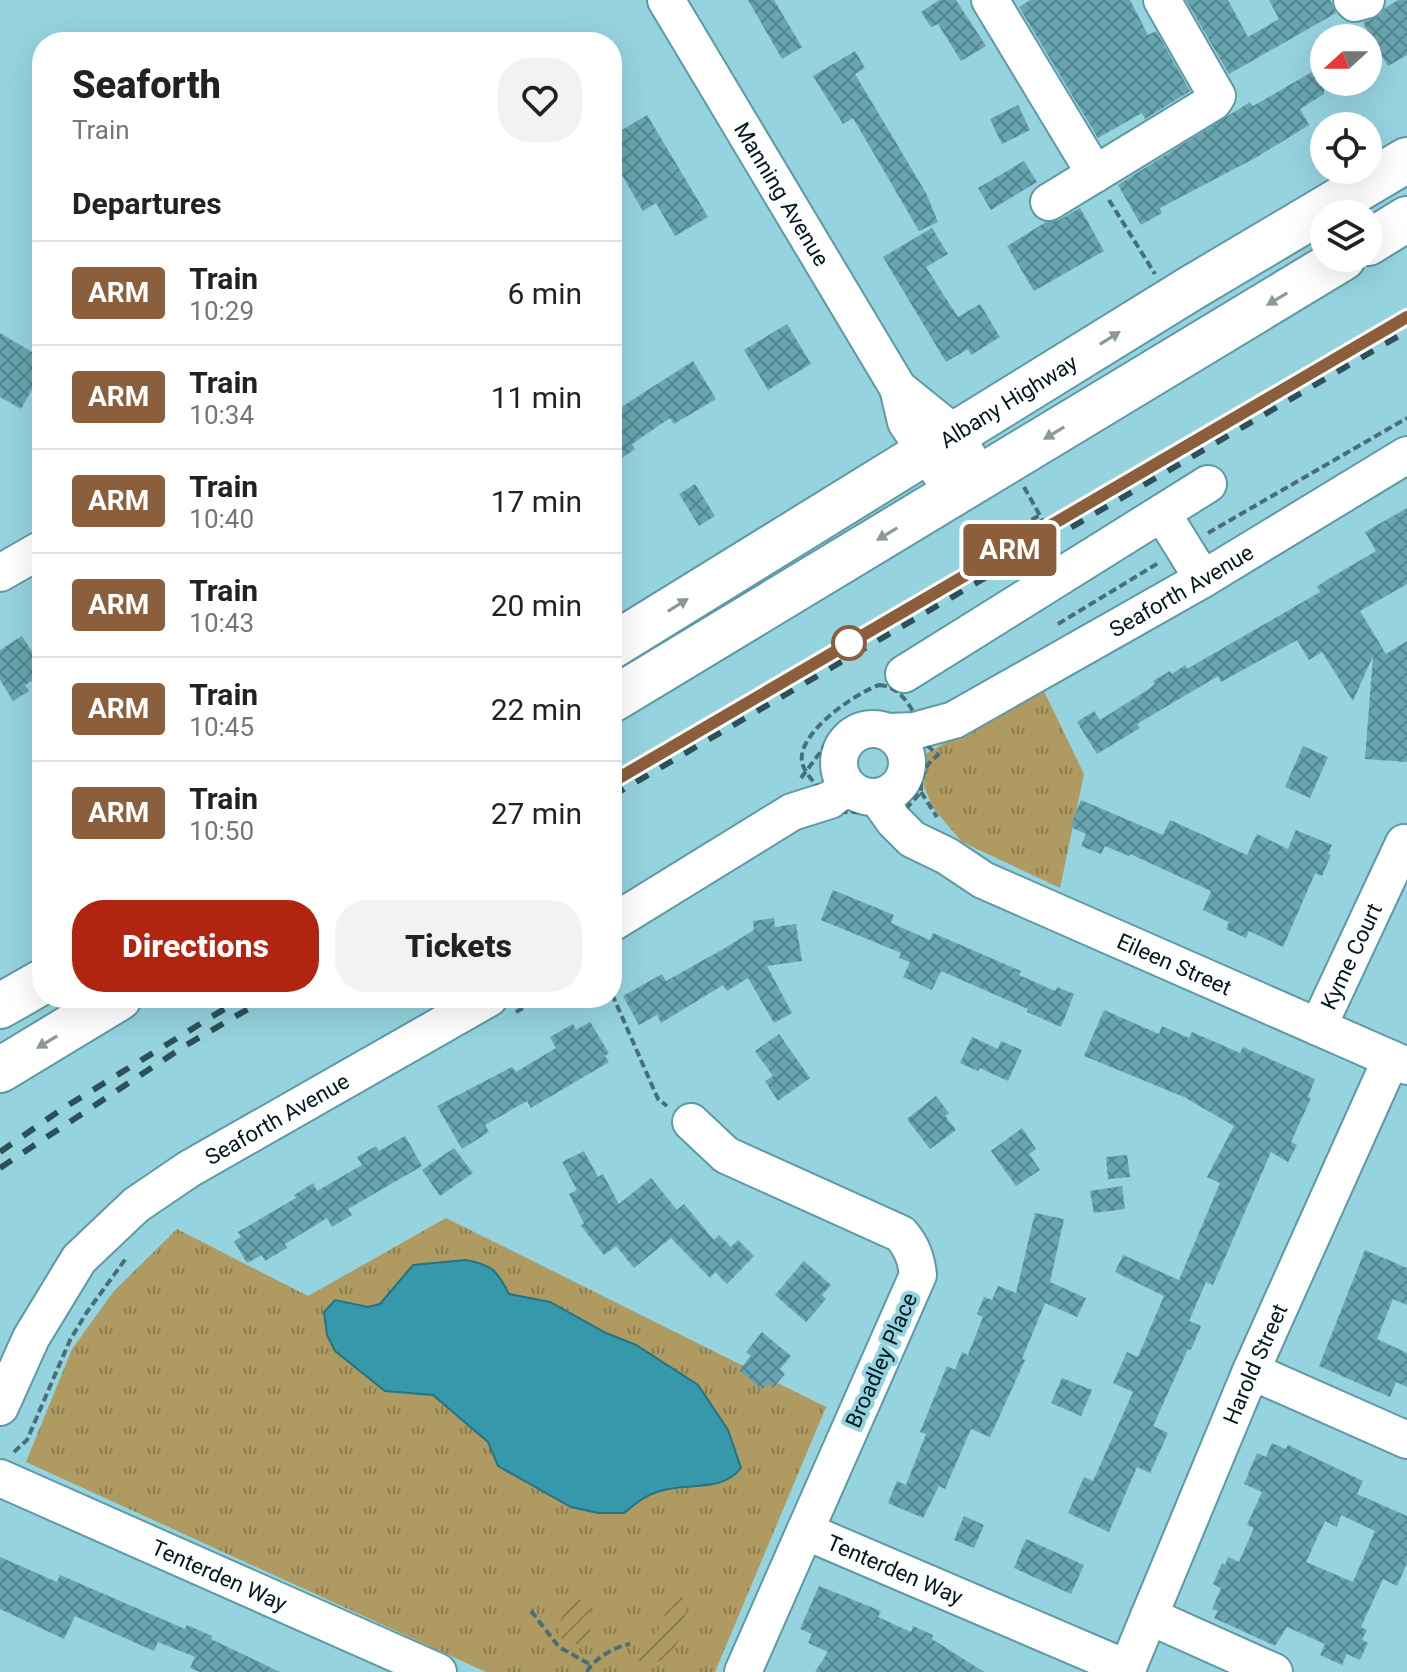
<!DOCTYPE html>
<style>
body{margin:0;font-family:Roboto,sans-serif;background:#f2f2f2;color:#222;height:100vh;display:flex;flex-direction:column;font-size:30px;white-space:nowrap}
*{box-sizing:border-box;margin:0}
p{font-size:26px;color:#767676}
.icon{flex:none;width:44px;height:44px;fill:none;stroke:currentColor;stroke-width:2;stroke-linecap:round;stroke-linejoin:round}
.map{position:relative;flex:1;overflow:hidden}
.details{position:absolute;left:32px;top:32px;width:590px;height:976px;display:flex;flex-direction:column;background:#fff;border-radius:32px;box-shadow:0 8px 32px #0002}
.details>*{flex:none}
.badge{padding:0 16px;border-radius:6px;font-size:28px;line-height:52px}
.needle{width:52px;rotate:249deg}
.fabs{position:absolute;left:1310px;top:24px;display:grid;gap:16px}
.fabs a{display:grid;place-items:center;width:72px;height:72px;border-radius:50%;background:#fff;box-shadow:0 8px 32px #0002;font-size:40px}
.map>.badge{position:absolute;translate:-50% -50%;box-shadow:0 0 0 4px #fff}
h2{padding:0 40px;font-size:30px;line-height:72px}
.round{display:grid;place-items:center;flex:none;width:84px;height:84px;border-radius:32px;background:#f2f2f2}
.overview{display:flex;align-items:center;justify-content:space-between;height:136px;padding:0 40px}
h1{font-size:38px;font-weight:800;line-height:60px}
.action{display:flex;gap:16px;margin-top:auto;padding:16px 40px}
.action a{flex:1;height:92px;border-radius:32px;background:#b12410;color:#fff;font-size:32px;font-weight:800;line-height:92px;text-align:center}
.action a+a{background:#f2f2f2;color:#222}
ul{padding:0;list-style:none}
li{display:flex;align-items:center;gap:24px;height:104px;padding:0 40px;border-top:2px solid #e0e0e0}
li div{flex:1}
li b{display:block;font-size:30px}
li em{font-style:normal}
li .badge{min-width:88px;font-weight:700;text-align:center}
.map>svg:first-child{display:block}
.grass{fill:url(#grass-tufts)}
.garden{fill:url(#garden-furrows)}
.water{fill:#3699ab;stroke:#267381;stroke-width:2}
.building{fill:url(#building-cross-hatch);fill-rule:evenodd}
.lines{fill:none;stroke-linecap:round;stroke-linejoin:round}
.minor-casing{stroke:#5d9aa5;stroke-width:40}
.highway-casing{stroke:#5d9aa5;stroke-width:48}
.path{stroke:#466f78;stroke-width:4;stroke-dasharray:8 4;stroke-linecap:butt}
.minor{stroke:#fff;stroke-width:36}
.highway{stroke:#fff;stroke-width:44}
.rail{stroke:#2e5159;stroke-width:6;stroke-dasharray:14 14;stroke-linecap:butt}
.oneway{fill:#8d989a}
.line-casing{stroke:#fff;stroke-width:18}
.line{stroke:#8b5e3c;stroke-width:12}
.stop-dot{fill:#fff;stroke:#8b5e3c;stroke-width:4}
.labels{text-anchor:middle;stroke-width:8;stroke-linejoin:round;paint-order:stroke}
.street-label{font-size:22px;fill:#01191e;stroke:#95d3df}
</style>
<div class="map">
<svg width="1407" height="1672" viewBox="0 0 1407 1672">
<defs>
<pattern id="grass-tufts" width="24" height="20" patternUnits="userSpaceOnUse" patternTransform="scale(2)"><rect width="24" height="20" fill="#af9b62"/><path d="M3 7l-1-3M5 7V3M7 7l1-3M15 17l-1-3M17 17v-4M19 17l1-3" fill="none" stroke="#8c7e50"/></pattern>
<pattern id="garden-furrows" width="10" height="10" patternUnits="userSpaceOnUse" patternTransform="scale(2)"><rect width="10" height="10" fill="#af9b62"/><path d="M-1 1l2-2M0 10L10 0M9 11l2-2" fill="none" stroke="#8c7e50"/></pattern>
<pattern id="building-cross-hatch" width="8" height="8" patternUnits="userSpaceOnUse" patternTransform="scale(2)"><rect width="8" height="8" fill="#68a5b0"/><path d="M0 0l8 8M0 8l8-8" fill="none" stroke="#53868f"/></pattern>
</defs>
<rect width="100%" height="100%" fill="#95d3df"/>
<g class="grass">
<path d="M1042,687L1084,774L1060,888L962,842L933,808L924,786L926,754Z"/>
<path d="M446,1218L826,1407L715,1672H486L26,1462L72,1349L114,1291L177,1229L308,1296Z"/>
</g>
<g class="garden">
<path d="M677,1583C681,1592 685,1602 685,1613C685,1637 668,1672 638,1661L641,1639H649L659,1629Z"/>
<path d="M576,1598L589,1604C594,1621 593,1632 581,1645L567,1643L559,1636C558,1618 564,1610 576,1598Z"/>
</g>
<path class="water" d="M466,1260C492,1265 497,1270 509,1294L550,1302L606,1333L636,1345L698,1385L728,1430L741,1468C721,1494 684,1481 657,1492C644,1496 634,1505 624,1513H598L571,1507L498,1466L488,1442L433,1395L385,1391L335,1351L327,1335L324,1312L335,1300L368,1307L380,1304L413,1265Z"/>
<g class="building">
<path d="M748,0H774L802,47L782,59Z"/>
<path d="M939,0H956L986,46L961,61L938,24L931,27L921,12Z"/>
<path d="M1030,0H1130L1148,35L1156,31L1190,91L1145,119L1142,113L1098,138L1019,7Z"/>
<path d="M1186,0H1228L1248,37L1279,19L1269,0H1330L1336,13L1229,74Z"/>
<path d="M1398,0H1407V55L1388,66L1363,23L1380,15L1385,8Z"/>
<path d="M855,51L865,68L855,74L926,193L938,222L919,231L853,118L843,124L813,76Z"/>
<path d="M1324,65V94L1300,109L1309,125L1257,157L1160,208L1162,213L1141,225L1118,185L1250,102L1253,106Z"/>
<path d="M1018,105L1030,130L1002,144L990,119Z"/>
<path d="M647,115L708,217L675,236L656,203L643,211L612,158V136Z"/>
<path d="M1024,161L1037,182L991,210L978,188Z"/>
<path d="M1080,208L1104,251L1034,291L1007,246L1046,222L1059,220Z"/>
<path d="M932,228L948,254L926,267L943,294L958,317L980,304L1000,337L971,355L968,349L946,362L883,257Z"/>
<path d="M787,324L811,364L768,390L744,350Z"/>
<path d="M0,333L42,358V372L21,409L0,397Z"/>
<path d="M693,361L716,399L674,424L670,418L632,444L635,449L612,465V413Z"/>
<path d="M695,484L715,516L699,526L679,494Z"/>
<path d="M1407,508V584L1360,611L1386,654L1407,641V762L1365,759L1373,656L1353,701L1322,652L1309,660L1297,640L1221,682L1218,676L1137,724L1140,728L1097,754L1077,722L1094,711L1100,720L1149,689L1155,684L1153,681L1170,671L1172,674L1185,665L1187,669L1320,592L1317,587L1325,581L1376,551L1365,532Z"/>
<path d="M22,636L42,667V675L25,685L29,691L13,701L0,680V650Z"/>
<path d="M1303,746L1328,757L1310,798L1285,787Z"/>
<path d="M1081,800L1163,835L1170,820L1247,855L1257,834L1288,849L1296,830L1332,845L1328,854L1331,855L1322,876L1315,873L1283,947L1249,931L1246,938L1226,929L1229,922L1203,910L1211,891L1130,854L1129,856L1105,846L1101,854L1081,846L1086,834L1070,827Z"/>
<path d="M833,890L894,915L891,923L930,940L933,933L1021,971L1019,975L1055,991L1057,987L1074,994L1061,1027L1027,1012L1028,1009L941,971L932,990L903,977L910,962L899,958L901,953L821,920Z"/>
<path d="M774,918L775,927L796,924L802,961L767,966L792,1013L774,1023L748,978L727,991L723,985L661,1023L657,1015L639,1025L623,996L662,974L666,981L725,948L754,930L753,921Z"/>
<path d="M1104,1010L1159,1034L1162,1026L1189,1038L1192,1032L1240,1053L1243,1047L1315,1079L1308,1097L1311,1098L1291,1142L1297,1145L1288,1162L1271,1152L1213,1285L1206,1282L1189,1321L1201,1326L1191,1350L1188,1349L1153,1426L1168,1433L1150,1473L1137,1467L1109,1532L1068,1513L1084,1477L1093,1481L1133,1392L1113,1383L1127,1352L1138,1357L1164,1296L1115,1272L1123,1255L1179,1280L1220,1183L1207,1177L1234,1126L1184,1097L1084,1056Z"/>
<path d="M590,1022L609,1053L605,1056L609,1062L531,1108L527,1101L485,1125L489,1132L462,1149L437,1106L512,1067L516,1072L556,1048L550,1037L573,1024L576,1030Z"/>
<path d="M779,1034L810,1078L778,1101L765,1081L773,1076L755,1051Z"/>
<path d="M972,1037L998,1049L1001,1041L1022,1050L1008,1081L980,1068L978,1071L960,1063Z"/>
<path d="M936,1096L949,1113L945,1116L956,1130L930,1149L907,1119Z"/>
<path d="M1022,1128L1036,1149L1029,1154L1040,1170L1016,1186L991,1151Z"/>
<path d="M405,1136L422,1166L348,1209L352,1215L332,1227L327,1218L285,1244L287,1248L265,1261L262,1255L247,1263L234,1241L241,1237L238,1232L296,1198L294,1195L313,1183L317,1191L362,1165L357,1157L376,1146L379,1151Z"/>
<path d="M454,1148L473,1173L440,1196L422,1170Z"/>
<path d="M584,1151L598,1177L603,1174L619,1204L651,1178L677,1210L684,1204L714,1240L719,1235L731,1247L738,1240L754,1256L727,1284L715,1272L710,1278L671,1238L634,1268L616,1246L604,1255L581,1226L584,1223L569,1194L577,1190L562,1162Z"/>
<path d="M1127,1155L1130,1177L1108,1179L1106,1157Z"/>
<path d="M1122,1186L1125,1209L1094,1213L1090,1191Z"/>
<path d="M1035,1213L1064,1219L1050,1282L1086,1298L1077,1317L1045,1303L1022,1359L1025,1360L990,1437L971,1429L945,1489L939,1486L923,1518L888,1503L897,1481L906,1485L926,1434L920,1432L947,1366L955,1370L962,1352L968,1355L983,1317L977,1314L984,1297L992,1300L998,1286L1016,1293Z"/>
<path d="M1365,1250L1407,1268V1305L1393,1299L1377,1339L1407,1353V1387L1396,1382L1390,1397L1319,1366Z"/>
<path d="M804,1261L831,1285L822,1295L826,1299L806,1322L775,1295Z"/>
<path d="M762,1332L791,1356L780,1369L785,1374L773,1388L768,1383L762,1390L739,1370L751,1356L746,1352Z"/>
<path d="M1062,1378L1092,1390L1081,1416L1051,1403Z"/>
<path d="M1272,1443L1286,1449L1288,1445L1363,1481L1357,1494L1407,1516V1563L1397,1586L1383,1579L1361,1627L1367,1630L1362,1640L1368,1643L1360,1660L1347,1654L1342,1665L1320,1655L1325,1644L1287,1627L1275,1646L1214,1618L1218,1611L1212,1609L1221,1588L1213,1584L1222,1563L1225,1565L1228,1557L1239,1562L1254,1528L1247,1525L1262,1492L1244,1484L1257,1453L1266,1457ZM1341,1515L1375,1531L1353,1582L1306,1562L1325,1521L1337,1527Z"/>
<path d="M964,1516L984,1525L974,1548L954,1540Z"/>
<path d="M1026,1539L1084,1565L1071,1594L1014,1568Z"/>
<path d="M0,1557L57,1582L60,1575L185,1629L187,1625L212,1636L211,1639L280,1672H200L190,1668L195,1657L158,1642L154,1651L75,1616L64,1639L0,1609Z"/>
<path d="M819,1586L881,1611L878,1617L911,1632L913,1626L933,1635L932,1639L984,1672H815L828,1652L808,1643L812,1634L800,1629Z"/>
</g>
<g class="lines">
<defs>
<g id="minor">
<path id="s1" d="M666,0L898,388L906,422L954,494"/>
<path d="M990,0L1095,174"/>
<path d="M1352,0L1355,3L1366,0"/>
<path d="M1049,202L1213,102L1217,96L1162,0"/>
<path d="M898,388L955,434L980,477"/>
<path d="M1162,513L1203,579"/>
<path d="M0,573L42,549"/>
<path d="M904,674L1208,484"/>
<circle cx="873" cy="763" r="34"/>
<path id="s2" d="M889,732L914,731L954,720L1203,579L1407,455"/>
<path id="s3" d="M877,797L894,821L912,839L947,856L983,880L1407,1066"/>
<path d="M612,923L792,812L830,800L848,786"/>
<path id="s4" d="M1318,1027L1404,843"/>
<path d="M691,1122L726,1155L901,1234C912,1247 916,1258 918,1275L805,1531"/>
<path d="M1251,1371L1407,1440"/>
<path id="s5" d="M0,1407L31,1338L79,1259L136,1205L189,1169L489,998"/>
<path id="s6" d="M0,1478L438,1672"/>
<path d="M1149,1616L1274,1672"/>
<path id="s7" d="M743,1672L805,1531L1128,1669"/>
<path id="s8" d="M1126,1672L1251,1371L1391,1059"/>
</g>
<g id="highway">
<path d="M1368,243L1407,219"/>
<path id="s9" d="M612,646L1193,287L1407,160"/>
<path d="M612,700L1343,258"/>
<path d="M0,1006L42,982"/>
<path d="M0,1070L119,998"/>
</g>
</defs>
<use href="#minor" class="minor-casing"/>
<use href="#highway" class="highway-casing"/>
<g class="path">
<path d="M1109,200L1155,274"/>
<path d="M1024,487L1057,546"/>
<path d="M1208,533L1407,418"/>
<path d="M988,552L985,546L1040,515"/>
<path d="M1058,624L1160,562"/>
<path d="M879,685C896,686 906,699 914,713C909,734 924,742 938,755C924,766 921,774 921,792L886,831L867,812H841C831,800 804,776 802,762C797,733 854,694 879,685Z"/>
<path d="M801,778L840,726L864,716"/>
<path d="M921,792L937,817"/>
<path d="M612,994L658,1099L667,1106"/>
<path d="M516,1012L540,998"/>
<path d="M14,1452L27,1440L70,1340L87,1312L127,1257"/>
<path d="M531,1611L559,1647L591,1665"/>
<path d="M587,1672C593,1659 616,1646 630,1644"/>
</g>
<use href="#minor" class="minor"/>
<use href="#highway" class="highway"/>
<g class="rail">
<path d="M612,782L944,588"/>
<path d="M612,796L1407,331"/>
<path d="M0,1152L62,1109L226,1008"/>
<path d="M0,1168L183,1047L267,998"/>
</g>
</g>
<defs><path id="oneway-solid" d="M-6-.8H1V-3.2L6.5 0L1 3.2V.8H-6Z" transform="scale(2)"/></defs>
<g class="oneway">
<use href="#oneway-solid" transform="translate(1277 299) rotate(149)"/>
<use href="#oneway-solid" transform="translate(1110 338) rotate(-32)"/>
<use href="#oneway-solid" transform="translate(1054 433) rotate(149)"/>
<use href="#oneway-solid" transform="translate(887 534) rotate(149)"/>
<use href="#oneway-solid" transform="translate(678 605) rotate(-32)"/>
<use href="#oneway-solid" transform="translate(47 1042) rotate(149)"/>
</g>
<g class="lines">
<defs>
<path id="line" d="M612,782L1407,317"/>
</defs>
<use href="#line" class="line-casing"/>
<use href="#line" class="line"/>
</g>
<circle class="stop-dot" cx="849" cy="643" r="16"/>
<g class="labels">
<g class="street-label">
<text dy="8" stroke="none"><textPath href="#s1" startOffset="226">Manning Avenue</textPath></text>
<text dy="8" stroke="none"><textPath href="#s9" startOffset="466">Albany Highway</textPath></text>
<text dy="8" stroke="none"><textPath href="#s2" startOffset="328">Seaforth Avenue</textPath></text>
<text dy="8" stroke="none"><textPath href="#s4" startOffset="78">Kyme Court</textPath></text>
<text dy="8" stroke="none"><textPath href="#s3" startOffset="346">Eileen Street</textPath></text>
<text dy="8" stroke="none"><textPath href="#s5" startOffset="412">Seaforth Avenue</textPath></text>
<text transform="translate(881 1360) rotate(-66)" y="8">Broadley Place</text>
<text dy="8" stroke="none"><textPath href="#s8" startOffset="334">Harold Street</textPath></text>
<text dy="8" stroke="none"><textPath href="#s7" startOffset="252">Tenterden Way</textPath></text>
<text dy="8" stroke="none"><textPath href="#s6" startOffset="240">Tenterden Way</textPath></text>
</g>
</g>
</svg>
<div class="fabs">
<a><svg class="needle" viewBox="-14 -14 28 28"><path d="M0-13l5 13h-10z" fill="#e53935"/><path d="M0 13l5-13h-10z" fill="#767676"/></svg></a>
<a><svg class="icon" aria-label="locate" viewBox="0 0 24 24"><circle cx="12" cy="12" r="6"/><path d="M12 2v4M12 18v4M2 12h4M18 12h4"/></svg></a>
<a><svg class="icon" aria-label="layers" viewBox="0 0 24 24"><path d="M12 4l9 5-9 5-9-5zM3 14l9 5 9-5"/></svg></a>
</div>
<b class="badge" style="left:1010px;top:550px;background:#8b5e3c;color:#fff">ARM</b>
<section class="details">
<div class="overview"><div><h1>Seaforth</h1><p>Train</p></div><a class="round"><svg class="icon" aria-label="heart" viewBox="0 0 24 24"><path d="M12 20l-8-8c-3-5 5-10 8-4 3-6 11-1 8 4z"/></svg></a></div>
<h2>Departures</h2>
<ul>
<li><span class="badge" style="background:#8b5e3c;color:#fff">ARM</span><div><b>Train</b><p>10:29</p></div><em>6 min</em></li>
<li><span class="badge" style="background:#8b5e3c;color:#fff">ARM</span><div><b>Train</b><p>10:34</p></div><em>11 min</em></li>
<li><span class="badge" style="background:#8b5e3c;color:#fff">ARM</span><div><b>Train</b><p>10:40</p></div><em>17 min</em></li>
<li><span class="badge" style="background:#8b5e3c;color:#fff">ARM</span><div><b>Train</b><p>10:43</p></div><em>20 min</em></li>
<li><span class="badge" style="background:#8b5e3c;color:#fff">ARM</span><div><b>Train</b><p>10:45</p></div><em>22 min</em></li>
<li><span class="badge" style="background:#8b5e3c;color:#fff">ARM</span><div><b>Train</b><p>10:50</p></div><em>27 min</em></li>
</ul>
<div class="action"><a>Directions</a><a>Tickets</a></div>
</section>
</div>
